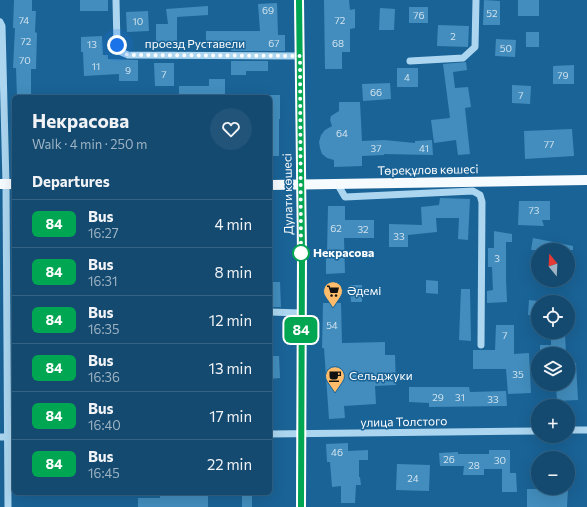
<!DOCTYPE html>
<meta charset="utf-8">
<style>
body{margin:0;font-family:Commissioner,sans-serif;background:#215478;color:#f1f3f6;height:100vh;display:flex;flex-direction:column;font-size:15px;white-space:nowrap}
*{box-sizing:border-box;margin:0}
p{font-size:13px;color:#9db3c3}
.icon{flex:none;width:22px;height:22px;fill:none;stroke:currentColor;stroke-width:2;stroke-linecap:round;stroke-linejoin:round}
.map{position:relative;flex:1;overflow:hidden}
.details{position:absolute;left:12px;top:95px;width:260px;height:400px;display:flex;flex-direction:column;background:#144a70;border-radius:6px;box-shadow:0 4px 16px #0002,0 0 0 1px #336283}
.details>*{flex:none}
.badge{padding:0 8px;border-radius:6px;font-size:14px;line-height:26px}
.needle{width:26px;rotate:342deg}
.fabs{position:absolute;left:531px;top:243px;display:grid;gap:8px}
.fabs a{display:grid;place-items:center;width:44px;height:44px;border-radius:50%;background:#144a70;box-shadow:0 4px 16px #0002,0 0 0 1px #336283;font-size:20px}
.you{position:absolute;width:20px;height:20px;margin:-10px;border:3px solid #fff;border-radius:50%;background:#1a73e8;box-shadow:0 0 0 6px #1a73e833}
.map>.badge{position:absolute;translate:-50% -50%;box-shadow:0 0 0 2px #fff}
h2{padding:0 20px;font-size:15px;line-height:36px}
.round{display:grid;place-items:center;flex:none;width:42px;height:42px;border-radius:21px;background:#215478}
.head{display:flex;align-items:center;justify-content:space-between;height:68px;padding:0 20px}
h1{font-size:19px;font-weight:700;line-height:30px}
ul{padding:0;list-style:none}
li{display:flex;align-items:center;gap:12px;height:48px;padding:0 20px;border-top:1px solid #336283}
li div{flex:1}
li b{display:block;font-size:15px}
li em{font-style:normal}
li .badge{min-width:44px;font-weight:700;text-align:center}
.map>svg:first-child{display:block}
.building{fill:#428dbd}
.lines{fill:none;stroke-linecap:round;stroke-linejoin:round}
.minor{stroke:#acd6f0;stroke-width:7}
.major{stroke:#f5fbff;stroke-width:10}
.line-casing{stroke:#fff;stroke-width:9}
.line{stroke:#00a651;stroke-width:6}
.walk{stroke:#fff;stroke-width:4;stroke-dasharray:0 7.2}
.stop-dot{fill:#fff;stroke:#00a651;stroke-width:2}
.labels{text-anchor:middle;stroke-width:3;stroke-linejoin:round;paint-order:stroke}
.number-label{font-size:10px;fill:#d0e2ee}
.street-label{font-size:12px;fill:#fff;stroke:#1a6396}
.stop-label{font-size:12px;font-weight:bold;fill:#fff;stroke:#1a6396;text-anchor:start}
.poi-label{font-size:12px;fill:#fff;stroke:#1a6396;text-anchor:start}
</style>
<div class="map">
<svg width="587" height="507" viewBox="0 0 587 507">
<rect width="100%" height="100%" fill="#1a6396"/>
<g class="building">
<path d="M14,0H32V11H36L35,32L37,33L36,69H31V97H17L16,68H13L15,28H13Z"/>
<rect x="80" y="0" width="28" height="11"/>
<path d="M324,0H349L350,10L355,9V28L350,29V52H342V69H325Z"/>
<path d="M484,0L500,1V25H483Z"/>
<rect x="518" y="0" width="21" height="16"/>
<path d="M277,3L278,35H285V51H231V48H206V31H260L258,4Z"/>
<path d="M208,6V15L177,17V43H156V24H168L166,9Z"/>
<rect x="409" y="7" width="19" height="16"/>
<path d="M380,8L395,9L394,30H379Z"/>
<path d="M148,11L149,31L127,32L126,12Z"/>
<path d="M438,25L469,26L468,47L437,46Z"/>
<rect x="526" y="32" width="13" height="15"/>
<path d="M102,36L103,55H108V59L138,60V81H119V74L84,76L83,52H81V37Z"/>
<path d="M496,39L516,40L515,57L495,56Z"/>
<path d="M231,61H268V71H246V75H231Z"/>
<path d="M466,62L467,70L453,72L455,88L468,87L471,107L465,108L470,154L458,155L456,140L434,143L431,120L450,118L443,64Z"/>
<path d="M154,63H174V86H155Z"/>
<path d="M574,65V84H553V66Z"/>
<rect x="397" y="68" width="21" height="19"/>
<path d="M209,79H225V97H179V86H209Z"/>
<path d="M390,83L391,99L363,101L362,84Z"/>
<path d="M512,85L531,86L530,104L512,103Z"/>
<path d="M270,95H280V119H279V156H270Z"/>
<path d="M339,102H360L362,141L384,140L415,143V141L432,140L433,155L384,154V155L362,156V166L334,167V160L327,158L322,154L320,148L319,142L321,135L325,130L332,126L330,120L331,116L339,111Z"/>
<path d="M572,129L574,156L525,159L524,131Z"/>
<path d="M440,198L470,199L468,240L458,239L459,218H436L437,232L408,235V247H389V224L422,225L421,207L439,205Z"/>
<path d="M519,201H550V220H542L544,226L518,225Z"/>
<path d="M328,206H345V220H374V238H344L345,273L326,274V254L327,253Z"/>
<path d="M494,231L512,234V242H506V280L507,302L487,303V291L493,290L492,267H488V248H494Z"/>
<path d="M533,238L573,246V250H531Z"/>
<path d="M426,280L438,281V294L426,293Z"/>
<path d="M270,282H280L281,307H270Z"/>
<path d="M350,285H362V302H351Z"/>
<path d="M461,289H470L471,341L459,340Z"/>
<path d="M529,300L538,301V315H528Z"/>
<path d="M323,303H341L342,343L385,342V355H395L396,385L375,386L376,404L344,406L345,418L329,419L324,348H322Z"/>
<path d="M496,325H514V354L529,353L531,393L508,394L506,369H473V350H495Z"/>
<path d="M551,334H565L566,354H540V345H551Z"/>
<path d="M270,356H279L280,378L270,379Z"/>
<path d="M568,363H576L578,400L557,401L556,387H565V384H568Z"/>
<path d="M409,387H469L470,392L506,391L507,406L429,407V403L409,402Z"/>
<path d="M348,443V451L368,450V460H359V477H360L361,485H356L355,503H341V486L332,487L330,462H327L326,444Z"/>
<path d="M489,450H510V473H516L517,492H502V469H484V475H463L464,466H440L439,453L458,452V454H489Z"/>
<path d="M397,464L430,465L429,491L396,490Z"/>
<path d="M527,489H568L567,507H527Z"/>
<path d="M160,493H208V507H138V498H160Z"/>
<rect x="242" y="493" width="10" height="14"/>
</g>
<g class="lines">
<g class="minor">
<path d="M116,0L117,45L121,52L128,55L300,56"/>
<path d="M0,22L2,26L6,184L8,507"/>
<path d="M410,61L463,58L475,47L476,0"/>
<path d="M338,185L345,197L473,191L480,195L482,202L481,345"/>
<path d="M270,312L301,313"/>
<path d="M568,430H587"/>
<path d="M270,434L538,431"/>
<path d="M0,437H14"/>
</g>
<g class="major">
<path d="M299,0L302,253L301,507"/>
<path d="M0,184H14"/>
<path d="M270,185L587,180"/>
</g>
</g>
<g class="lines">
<defs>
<path id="line" d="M299,0L302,253L301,507"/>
</defs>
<use href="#line" class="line-casing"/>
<use href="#line" class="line"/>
<path class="walk" d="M117,45L121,52L128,55L300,56L301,253"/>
</g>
<defs>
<symbol id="supermarket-pin" viewBox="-11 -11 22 30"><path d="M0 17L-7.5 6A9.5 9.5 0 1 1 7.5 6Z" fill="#ffbd6b" stroke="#1a6396"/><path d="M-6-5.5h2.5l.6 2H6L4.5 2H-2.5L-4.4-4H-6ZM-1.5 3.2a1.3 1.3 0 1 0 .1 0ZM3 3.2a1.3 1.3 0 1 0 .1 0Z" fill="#111"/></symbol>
<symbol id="cafe-pin" viewBox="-11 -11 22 30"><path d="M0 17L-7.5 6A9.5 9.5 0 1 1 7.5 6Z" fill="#ffbd6b" stroke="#1a6396"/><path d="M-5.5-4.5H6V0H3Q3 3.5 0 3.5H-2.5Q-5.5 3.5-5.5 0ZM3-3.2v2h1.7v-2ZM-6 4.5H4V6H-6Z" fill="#111"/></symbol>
</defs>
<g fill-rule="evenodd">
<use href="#supermarket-pin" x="322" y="280" width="22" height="30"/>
<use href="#cafe-pin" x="324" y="365" width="22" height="30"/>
</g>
<circle class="stop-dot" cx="301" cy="253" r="8"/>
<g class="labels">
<g class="number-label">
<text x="268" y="14">69</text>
<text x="492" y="17">52</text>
<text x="419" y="19">76</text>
<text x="24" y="24">74</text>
<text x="340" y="24">72</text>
<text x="138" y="25">10</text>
<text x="453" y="40">2</text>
<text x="26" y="45">72</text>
<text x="274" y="47">67</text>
<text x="338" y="47">68</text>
<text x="92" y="48">13</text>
<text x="506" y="52">50</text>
<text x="25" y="64">70</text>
<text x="96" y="70">11</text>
<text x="128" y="74">9</text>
<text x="164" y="78">7</text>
<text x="563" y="79">79</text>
<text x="407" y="81">4</text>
<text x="376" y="96">66</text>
<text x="521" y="99">7</text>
<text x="342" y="137">64</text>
<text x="549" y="148">77</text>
<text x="376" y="152">37</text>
<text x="424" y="152">41</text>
<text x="534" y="214">73</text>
<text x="336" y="232">62</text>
<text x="363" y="233">32</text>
<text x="399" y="240">33</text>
<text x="497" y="262">3</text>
<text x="332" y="329">54</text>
<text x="505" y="339">7</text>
<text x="518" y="378">35</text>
<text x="438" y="401">29</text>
<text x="460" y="401">31</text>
<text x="493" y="403">33</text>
<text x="337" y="456">46</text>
<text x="449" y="463">26</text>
<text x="500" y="464">30</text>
<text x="474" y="469">28</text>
<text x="413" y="482">24</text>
</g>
<g class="street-label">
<text x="195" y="48">проезд Руставели</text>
<text transform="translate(428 170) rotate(-1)" y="4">Төреқұлов көшесі</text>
<text transform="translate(288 194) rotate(-91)" y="4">Дулати көшесі</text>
<text transform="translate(404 422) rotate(-1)" y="4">улица Толстого</text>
</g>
<g class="stop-label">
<text x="313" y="257">Некрасова</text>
</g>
<g class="poi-label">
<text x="347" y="295">Әдемі</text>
<text x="349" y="380">Сельджуки</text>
</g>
</g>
</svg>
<div class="fabs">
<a><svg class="needle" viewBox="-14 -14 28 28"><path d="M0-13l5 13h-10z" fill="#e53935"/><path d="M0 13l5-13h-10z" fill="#9db3c3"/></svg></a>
<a><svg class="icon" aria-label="locate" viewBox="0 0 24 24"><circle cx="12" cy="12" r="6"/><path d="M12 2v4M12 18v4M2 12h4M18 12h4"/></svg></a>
<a><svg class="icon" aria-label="layers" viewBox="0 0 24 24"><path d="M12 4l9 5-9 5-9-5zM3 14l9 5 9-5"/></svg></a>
<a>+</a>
<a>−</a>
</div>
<div class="you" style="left:117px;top:45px"></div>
<b class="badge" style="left:301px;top:330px;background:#00a651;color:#fff">84</b>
<section class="details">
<div class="head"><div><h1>Некрасова</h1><p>Walk · 4 min · 250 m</p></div><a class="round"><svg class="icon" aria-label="heart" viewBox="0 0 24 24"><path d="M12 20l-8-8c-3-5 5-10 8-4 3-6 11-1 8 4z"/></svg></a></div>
<h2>Departures</h2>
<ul>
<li><span class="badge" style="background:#00a651;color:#fff">84</span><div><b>Bus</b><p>16:27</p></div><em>4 min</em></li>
<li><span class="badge" style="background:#00a651;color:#fff">84</span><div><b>Bus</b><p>16:31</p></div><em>8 min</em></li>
<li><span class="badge" style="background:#00a651;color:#fff">84</span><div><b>Bus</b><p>16:35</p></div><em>12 min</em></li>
<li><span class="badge" style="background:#00a651;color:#fff">84</span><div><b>Bus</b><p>16:36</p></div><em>13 min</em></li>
<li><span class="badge" style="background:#00a651;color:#fff">84</span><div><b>Bus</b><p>16:40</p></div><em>17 min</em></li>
<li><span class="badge" style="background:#00a651;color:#fff">84</span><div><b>Bus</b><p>16:45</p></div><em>22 min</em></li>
</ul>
</section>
</div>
